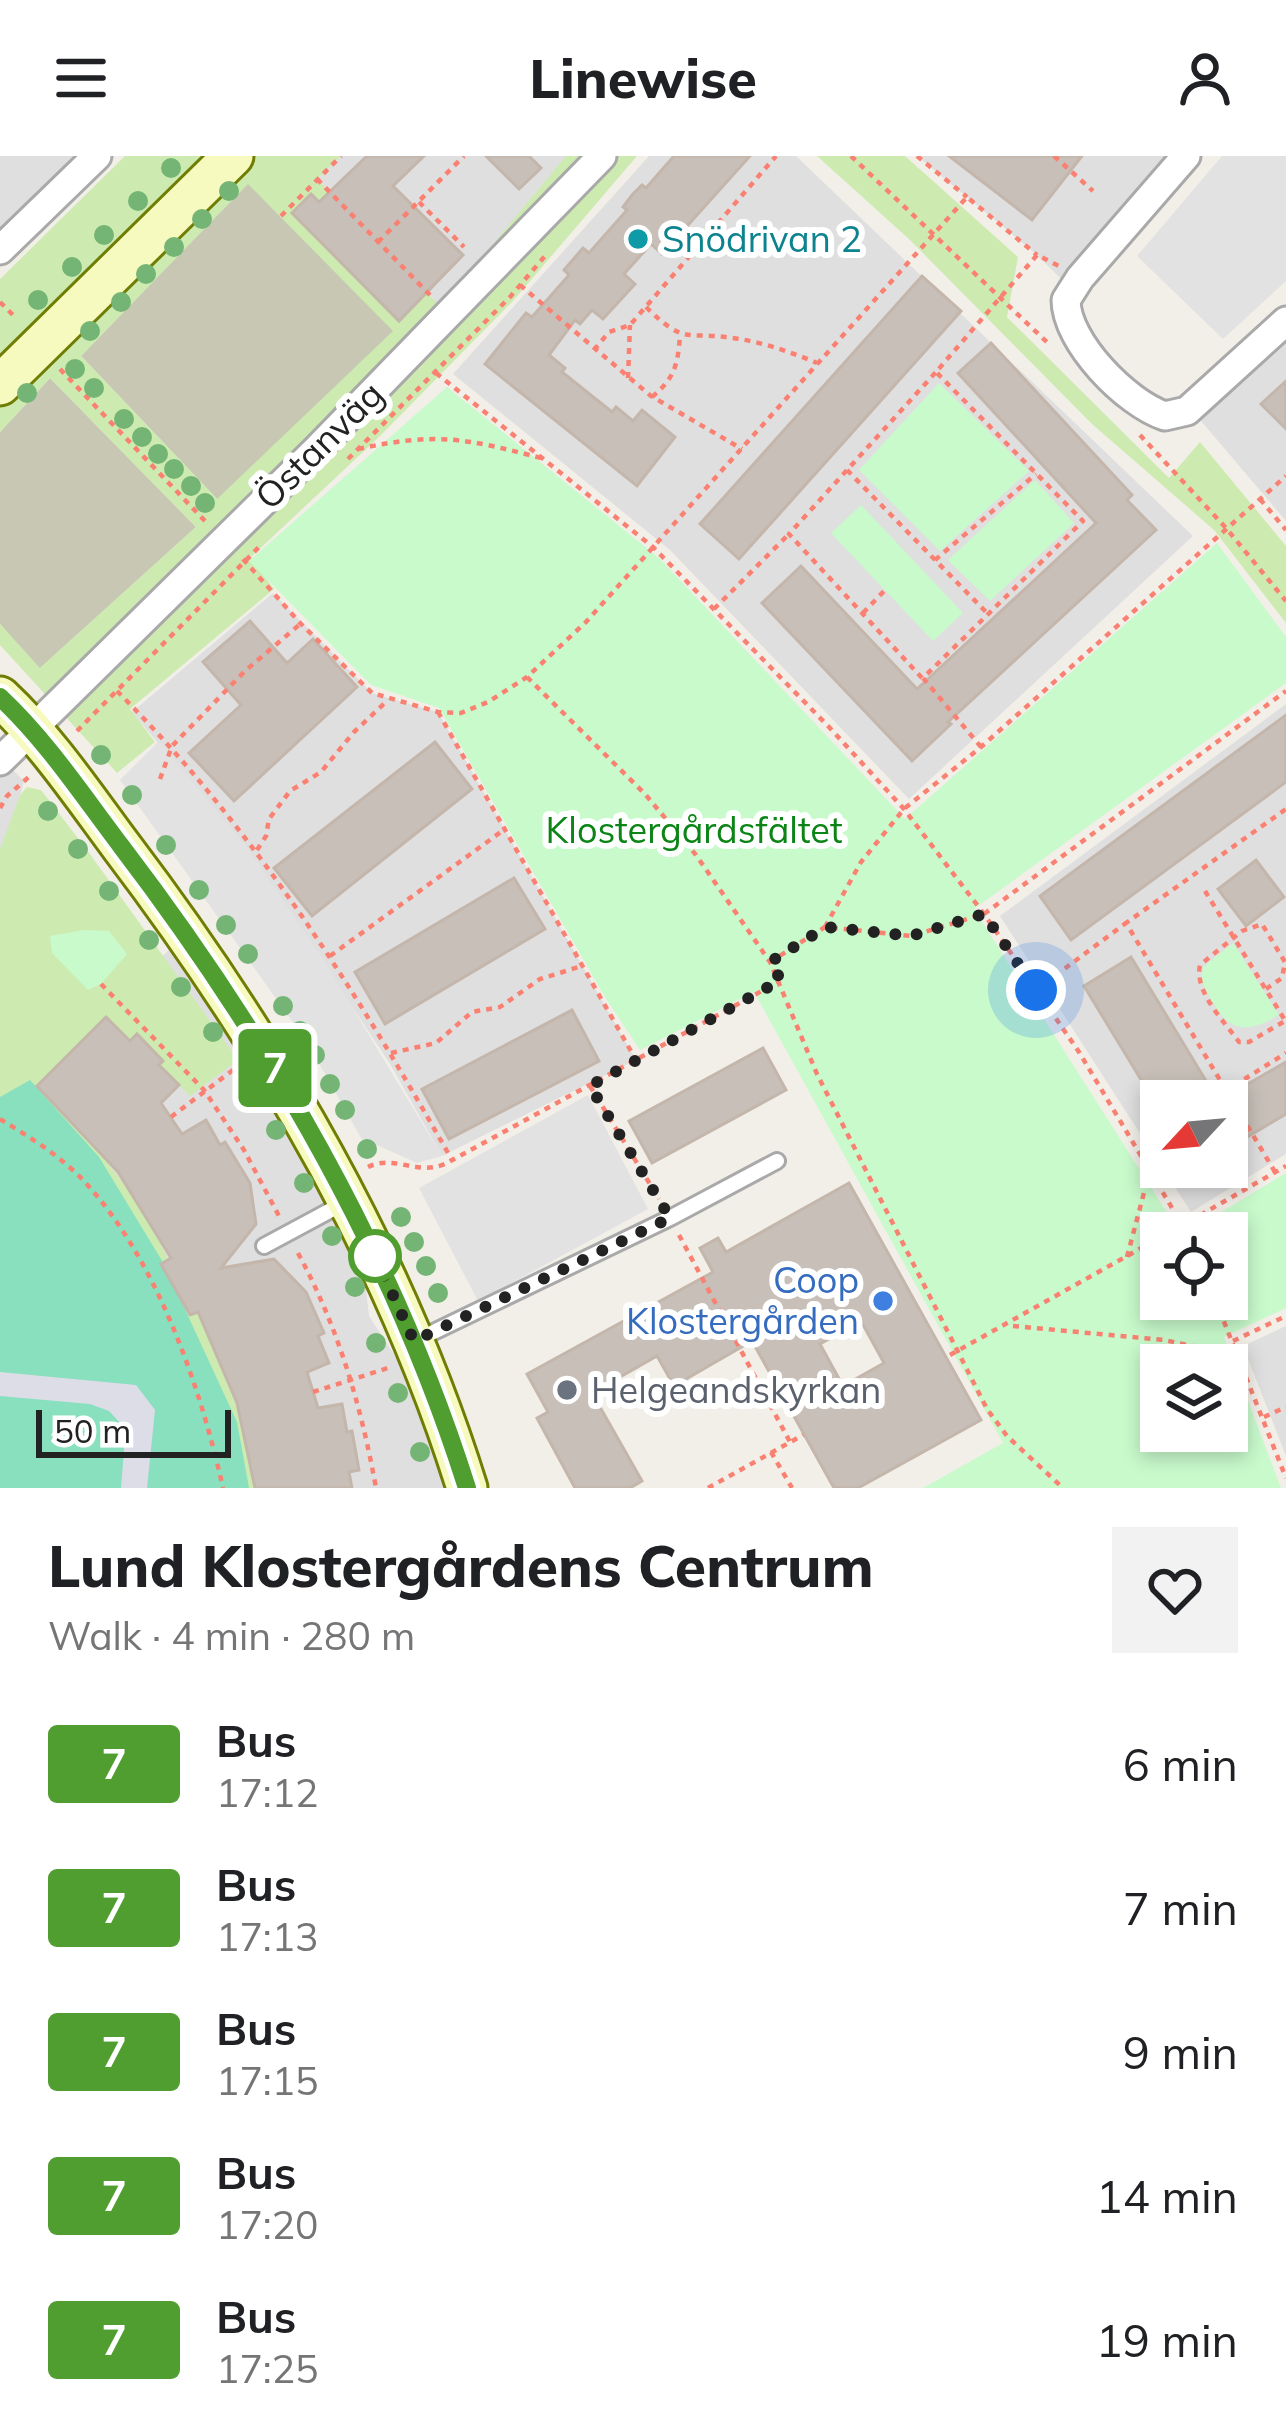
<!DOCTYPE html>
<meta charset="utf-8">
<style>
body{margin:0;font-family:Mulish,sans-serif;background:#f2f2f2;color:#202124;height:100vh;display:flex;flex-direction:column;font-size:45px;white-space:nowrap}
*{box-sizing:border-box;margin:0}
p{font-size:39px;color:#757577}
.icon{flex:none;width:66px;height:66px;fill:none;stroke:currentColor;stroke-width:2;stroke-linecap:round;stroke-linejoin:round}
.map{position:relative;height:1332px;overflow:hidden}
.sheet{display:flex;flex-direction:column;background:#fff;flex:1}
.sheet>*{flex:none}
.badge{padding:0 24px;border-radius:9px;font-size:42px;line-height:78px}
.needle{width:78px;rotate:244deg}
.fabs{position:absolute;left:1140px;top:924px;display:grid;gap:24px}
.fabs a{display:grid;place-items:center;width:108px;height:108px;border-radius:0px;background:#fff;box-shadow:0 6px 18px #0003;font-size:60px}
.scale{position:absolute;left:36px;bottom:30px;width:195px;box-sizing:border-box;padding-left:12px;border:6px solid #222;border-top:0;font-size:33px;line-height:42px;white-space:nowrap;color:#222;-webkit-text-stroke:9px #fff;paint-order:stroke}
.you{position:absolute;width:60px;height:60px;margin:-30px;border:9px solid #fff;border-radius:50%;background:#1a73e8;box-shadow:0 0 0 18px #1a73e833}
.map>.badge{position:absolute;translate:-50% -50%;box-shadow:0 0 0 6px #fff}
.round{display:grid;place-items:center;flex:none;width:126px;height:126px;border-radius:0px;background:#f2f2f2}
.headline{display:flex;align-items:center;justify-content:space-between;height:204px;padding:0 48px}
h1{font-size:57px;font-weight:800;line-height:90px}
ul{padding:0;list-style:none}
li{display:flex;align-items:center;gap:36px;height:144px;padding:0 48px}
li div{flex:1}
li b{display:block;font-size:45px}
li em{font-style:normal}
li .badge{min-width:132px;font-weight:700;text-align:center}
header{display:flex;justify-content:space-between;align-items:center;height:156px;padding:0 48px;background:#fff;font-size:54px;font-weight:800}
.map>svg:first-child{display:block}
.residential{fill:#e0dfdf}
.construction{fill:#c7c7b4}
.grass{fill:#cdebb0;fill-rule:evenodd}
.park{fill:#c8facc;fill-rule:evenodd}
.pitch{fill:#88e0be}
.parking{fill:#e2e2e2}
.plaza{fill:#dddde8}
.building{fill:#c7bfb8;stroke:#c4b6ab;stroke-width:3;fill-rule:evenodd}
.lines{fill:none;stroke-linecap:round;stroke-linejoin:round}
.lane-casing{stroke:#a9a9a9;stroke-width:20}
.street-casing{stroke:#a9a9a9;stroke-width:33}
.secondary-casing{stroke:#707d05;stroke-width:45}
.path{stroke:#fa8072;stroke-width:4.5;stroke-dasharray:6 6;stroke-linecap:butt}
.lane{stroke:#fff;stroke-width:14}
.street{stroke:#fff;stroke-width:27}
.secondary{stroke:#f7fabf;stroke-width:39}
.tree{fill:#74b475}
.line-casing{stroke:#fff;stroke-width:27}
.line{stroke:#509e2f;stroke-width:18}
.walk{stroke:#222;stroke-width:12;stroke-dasharray:0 21.6}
.culture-dot{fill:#0f9aa8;stroke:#fff;stroke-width:4.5}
.stop-dot{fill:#fff;stroke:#509e2f;stroke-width:6}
.shop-dot{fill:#3f7fe0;stroke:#fff;stroke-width:4.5}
.worship-dot{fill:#6b7280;stroke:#fff;stroke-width:4.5}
.labels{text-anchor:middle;stroke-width:12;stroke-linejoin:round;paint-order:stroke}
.culture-label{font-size:36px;fill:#0d838f;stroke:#fff;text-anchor:start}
.street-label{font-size:36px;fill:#222;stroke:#fff}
.park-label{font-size:36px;fill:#0c8416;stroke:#fff}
.shop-label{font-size:36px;fill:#366cbe;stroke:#fff;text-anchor:end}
.worship-label{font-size:36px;fill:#5b616d;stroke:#fff;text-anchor:start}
</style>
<header><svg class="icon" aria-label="menu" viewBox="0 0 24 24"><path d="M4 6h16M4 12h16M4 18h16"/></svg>Linewise<svg class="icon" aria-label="person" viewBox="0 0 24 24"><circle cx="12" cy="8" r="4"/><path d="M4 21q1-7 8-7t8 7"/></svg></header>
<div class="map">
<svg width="1286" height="1332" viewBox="0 0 1286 1332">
<rect width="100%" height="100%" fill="#f2efe9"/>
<g class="residential">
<path d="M0,0H80L0,77Z"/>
<path d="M341,0H576L441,152L317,23Z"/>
<path d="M649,0H796L1193,380L909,643L670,394L453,218Z"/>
<path d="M917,0H1186L1072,134L1037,99Z"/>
<path d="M1286,179V365L1196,259Z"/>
<path d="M273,437L372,537L438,556L636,904L442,1000L390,908L249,695L132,556Z"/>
<path d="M1286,548V998L1191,1056L1162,1011H1227V945H1161V1010L1000,760Z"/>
<path d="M0,601L24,625L0,713Z"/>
<path d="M169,794L245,905L320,1035L365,1126L369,1160L401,1209L445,1332H249L30,924Z"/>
<path d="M1286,1170V1300L1243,1190Z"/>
</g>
<g class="construction">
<path d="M248,27L394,175L218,344L81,200Z"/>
<path d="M50,222L196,371L39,513L0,468V276Z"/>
</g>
<g class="grass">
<path d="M125,0H341L317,23L441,151L566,0H637L513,145L379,281L250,402L274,433L130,553L155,586L117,617L0,489V468L40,512L196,371L50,222L0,276V123ZM248,28L393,175L217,343L81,200Z"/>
<path d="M817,0H905L1018,101L1007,161L1169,322L1200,286L1286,390V467L1214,374L1092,268L910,84Z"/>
<path d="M27,631L41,634L87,694L238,904L190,940L159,909L163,905L137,879L130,885L106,862L37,930C111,1006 155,1056 190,1158L198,1156L243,1266L255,1332H147L0,1216V693L20,639Z"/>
</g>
<g class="park">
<path d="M939,227L1029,315L940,395L859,314Z"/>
<path d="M447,231L659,402L905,663L1217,387L1286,481V527L974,753L1180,1077H1161V1143H1227V1077H1186L1286,1017V1152L1224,1181L1281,1332H923L1003,1287L754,836L640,894L605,841L439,552L371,529L249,405ZM1227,1209V1275H1161V1209Z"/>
<path d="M1035,324L1074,367L990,445L948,404Z"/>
<path d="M861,349L963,457L933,485L831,377Z"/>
<path d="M84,774L109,775L127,798L101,828L88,834L52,797L50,780Z"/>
<path d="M1233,787L1279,859C1233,886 1222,866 1201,824L1203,811Z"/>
</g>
<path class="pitch" d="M30,924L99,1001L164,1108L237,1266L249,1332H0V941Z"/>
<g class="parking">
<path d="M1222,0H1286V125L1223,183L1137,100Z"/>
<path d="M159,585L249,694L328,811L442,1000L417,1007L361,982L307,886L120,624Z"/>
<path d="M588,939L648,1053L478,1145L419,1032Z"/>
</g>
<path class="plaza" d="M0,1216L136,1229L155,1254L147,1332H121L125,1281L120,1267L109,1255L90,1248L0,1240Z"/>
<g class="building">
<path d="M367,0H424L393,30L463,99L399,165L292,57L311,38L319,46Z"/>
<path d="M486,0H529L541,12L519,33Z"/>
<path d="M674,0H750L662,98L651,88L624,118L635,128L603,163L592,154L580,168L575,164L549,199L565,212L562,216L612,256L616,251L633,265L642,254L675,281L637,330L485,208L526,157L532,161L569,119L564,114L583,92L589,97L627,54L623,51L632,39L642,29L646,32Z"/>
<path d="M949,0H1082L1032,64Z"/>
<path d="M922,120L961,155L739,403L700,368Z"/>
<path d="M991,187L1132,339L1127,344L1156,374L948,566L951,568L912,605L762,447L801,410L917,533L1096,367L958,217Z"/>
<path d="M1286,225V273L1261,248Z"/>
<path d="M250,465L287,507L313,483L357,531L234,645L189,597L241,549L203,506Z"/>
<path d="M1286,559V626L1071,784L1040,740Z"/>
<path d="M435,586L472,633L312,760L274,712Z"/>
<path d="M1256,704L1284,741L1246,770L1218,733Z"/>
<path d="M514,722L545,773L385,868L355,816Z"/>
<path d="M1131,801L1191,900L1218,945H1154L1084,830Z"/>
<path d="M572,854L599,905L449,983L422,933Z"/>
<path d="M106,861L130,885L137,878L163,905L159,909L179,929L161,947L182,978L206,964L220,989L225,986L250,1027L256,1068L221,1112L274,1103L306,1136L324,1177L318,1180L329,1207L307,1216L318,1252L342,1248L347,1276L352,1275L359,1314L349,1316L352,1332H255L237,1247L198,1156L190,1159L161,1108L171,1102L118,1016L37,930Z"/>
<path d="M763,892L786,934L652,1007L629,965Z"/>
<path d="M1286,906V958L1227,993V940Z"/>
<path d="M849,1027L981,1264L858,1332H834L752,1185L674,1230L657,1200L592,1237L642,1325L630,1332H575L537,1262L548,1256L527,1218L713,1116L700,1092L718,1082L726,1096ZM861,1165L884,1207L843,1230L820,1188Z"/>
</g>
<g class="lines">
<defs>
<g id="lane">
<path d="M264,1090L344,1047"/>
<path d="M419,1183L670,1062L777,1005"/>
</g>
<g id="street">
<path d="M1186,0L1080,122L1066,144C1066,186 1126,247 1165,260L1187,255L1286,165"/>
<path d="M0,94L97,0"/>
<path d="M0,605L317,293L602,0"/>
</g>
<g id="secondary">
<path d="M0,229L233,0"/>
<path d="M0,541C47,585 83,639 121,690C269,885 394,1098 467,1332"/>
</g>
</defs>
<use href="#lane" class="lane-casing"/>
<use href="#street" class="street-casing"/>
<use href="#secondary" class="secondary-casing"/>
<g class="path">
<path d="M851,0L1051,190"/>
<path d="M917,0L967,41"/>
<path d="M1054,0L1093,35"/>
<path d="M317,23L430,139"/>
<path d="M419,46L464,91"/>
<path d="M281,60L341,0"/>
<path d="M378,86L464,0"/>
<path d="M520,129L651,240L742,293"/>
<path d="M0,146L17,163"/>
<path d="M646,151C686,190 685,175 733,182C762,186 791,196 817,207"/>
<path d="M594,194L609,176L630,169L776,0"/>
<path d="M60,213L205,365"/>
<path d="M436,217L653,391L829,571L904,653L984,758L1079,896L1187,1077"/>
<path d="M628,222L630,169"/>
<path d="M652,241C675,222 678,208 680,179"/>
<path d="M1140,279L1226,372L1286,445"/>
<path d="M358,293C437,276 464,282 541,302"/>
<path d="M348,303L510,141L545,100"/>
<path d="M847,314L988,458"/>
<path d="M1260,343L1286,374"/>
<path d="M243,403L301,468L372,537L438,556L461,557L488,546L527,521L586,466L967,41L1037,99"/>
<path d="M935,404L1036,318"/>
<path d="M714,453L789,378"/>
<path d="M863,457L885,434"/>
<path d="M527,521L645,638L696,699L770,806L817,918L987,1253L1007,1280L1063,1332"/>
<path d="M922,522L789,378L936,216"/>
<path d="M117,535C254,672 357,836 452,1004"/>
<path d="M438,556L636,904"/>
<path d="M77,575L259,391"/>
<path d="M981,591L923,522L1083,365L936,216L1037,99L1059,110"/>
<path d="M160,623L172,590L245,515L299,469"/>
<path d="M0,652L7,640L30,620"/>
<path d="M257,694L266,680L269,663L290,635L321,616L354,576L388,544"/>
<path d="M1205,735L1286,866"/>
<path d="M825,771L861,706L904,653L981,591L1286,320"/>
<path d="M330,800L505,673"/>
<path d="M770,806L825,771L911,780L984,758L1286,535"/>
<path d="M101,828L204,934L244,994L279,1060"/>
<path d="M1266,833L1282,822L1285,806L1262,768L1242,775L1200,809C1194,836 1224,865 1239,886H1249L1285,865"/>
<path d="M1036,834L1126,767"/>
<path d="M391,897L436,887L472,856L500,851L540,823L582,810"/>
<path d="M590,930L659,1043"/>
<path d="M1224,936L1286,897"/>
<path d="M171,961L233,914"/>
<path d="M0,963C28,980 59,999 82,1023C156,1101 200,1229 223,1332"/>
<path d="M368,1011C395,998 416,1020 445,1008L780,825"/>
<path d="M1275,1016L1126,767L1286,653"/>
<path d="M1169,1077L1286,1010"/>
<path d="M679,1079L790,1286"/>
<path d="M298,1097C338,1171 361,1249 376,1332"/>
<path d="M1127,1101L1150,1014"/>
<path d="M1215,1143L1286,1322"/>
<path d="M1013,1170L1164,1184L1239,1200"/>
<path d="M1233,1185L1286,1160"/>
<path d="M950,1199L1161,1081"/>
<path d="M313,1236L388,1212"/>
<path d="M1264,1261L1286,1251"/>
<path d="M771,1296L792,1332"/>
<path d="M708,1332L803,1279"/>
</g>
<use href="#lane" class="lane"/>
<use href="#street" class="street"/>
<use href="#secondary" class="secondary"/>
</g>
<g class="tree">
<circle cx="171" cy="12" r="10"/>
<circle cx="229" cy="35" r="10"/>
<circle cx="138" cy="45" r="10"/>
<circle cx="202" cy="63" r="10"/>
<circle cx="104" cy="79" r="10"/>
<circle cx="174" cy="91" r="10"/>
<circle cx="72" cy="111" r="10"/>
<circle cx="146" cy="118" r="10"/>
<circle cx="38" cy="144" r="10"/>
<circle cx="121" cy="146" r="10"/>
<circle cx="90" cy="175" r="10"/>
<circle cx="75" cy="213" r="10"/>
<circle cx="94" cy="232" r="10"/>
<circle cx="27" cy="237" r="10"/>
<circle cx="124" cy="263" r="10"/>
<circle cx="142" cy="281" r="10"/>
<circle cx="158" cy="298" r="10"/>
<circle cx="174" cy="313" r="10"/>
<circle cx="191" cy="330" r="10"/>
<circle cx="205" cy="347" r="10"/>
<circle cx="101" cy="599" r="10"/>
<circle cx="132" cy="639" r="10"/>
<circle cx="48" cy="655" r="10"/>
<circle cx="166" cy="689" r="10"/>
<circle cx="78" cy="693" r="10"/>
<circle cx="199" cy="734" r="10"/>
<circle cx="109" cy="735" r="10"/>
<circle cx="226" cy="769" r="10"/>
<circle cx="149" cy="784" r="10"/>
<circle cx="248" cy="798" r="10"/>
<circle cx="181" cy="831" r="10"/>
<circle cx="283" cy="850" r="10"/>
<circle cx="300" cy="875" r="10"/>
<circle cx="213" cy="876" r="10"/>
<circle cx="315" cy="899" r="10"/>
<circle cx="247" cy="927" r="10"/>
<circle cx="330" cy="928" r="10"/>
<circle cx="345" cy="954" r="10"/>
<circle cx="276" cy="974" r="10"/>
<circle cx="367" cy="993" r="10"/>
<circle cx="304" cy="1027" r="10"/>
<circle cx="401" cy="1061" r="10"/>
<circle cx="332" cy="1080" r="10"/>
<circle cx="414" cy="1086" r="10"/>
<circle cx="426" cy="1110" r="10"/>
<circle cx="355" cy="1131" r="10"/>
<circle cx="438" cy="1137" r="10"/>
<circle cx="376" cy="1187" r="10"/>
<circle cx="398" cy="1237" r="10"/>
<circle cx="420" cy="1296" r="10"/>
</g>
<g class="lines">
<defs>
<path id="line" d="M0,541C47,585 83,640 121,690C269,884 393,1098 467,1332"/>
</defs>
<use href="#line" class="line-casing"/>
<use href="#line" class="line"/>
<path class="walk" d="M375,1100L414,1185L670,1062L590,930L781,824L770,806L826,771L911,780L984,758L1036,834"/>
</g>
<circle class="culture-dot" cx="638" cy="83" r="12"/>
<circle class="stop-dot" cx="375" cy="1100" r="24"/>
<circle class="shop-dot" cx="883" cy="1145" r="12"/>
<circle class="worship-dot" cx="567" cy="1234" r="12"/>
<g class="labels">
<g class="culture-label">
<text x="662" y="96">Snödrivan 2</text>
</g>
<g class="street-label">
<text transform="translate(319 289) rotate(-45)" y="13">Östanväg</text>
</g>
<g class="park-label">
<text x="694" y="687">Klostergårdsfältet</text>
</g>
<g class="shop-label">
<text x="859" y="1137">Coop<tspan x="859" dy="41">Klostergården</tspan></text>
</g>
<g class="worship-label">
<text x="591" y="1247">Helgeandskyrkan</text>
</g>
</g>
</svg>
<div class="fabs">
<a><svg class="needle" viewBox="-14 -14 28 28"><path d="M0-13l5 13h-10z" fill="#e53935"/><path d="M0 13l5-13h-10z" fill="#757577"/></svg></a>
<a><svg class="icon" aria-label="locate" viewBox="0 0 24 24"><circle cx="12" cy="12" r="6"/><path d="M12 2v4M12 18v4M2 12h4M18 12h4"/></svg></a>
<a><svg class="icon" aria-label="layers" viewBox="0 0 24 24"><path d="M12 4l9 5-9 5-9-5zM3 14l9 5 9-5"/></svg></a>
</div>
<div class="scale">50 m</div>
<div class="you" style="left:1036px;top:834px"></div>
<b class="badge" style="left:275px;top:912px;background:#509e2f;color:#fff">7</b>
</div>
<section class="sheet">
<div class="headline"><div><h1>Lund Klostergårdens Centrum</h1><p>Walk · 4 min · 280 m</p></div><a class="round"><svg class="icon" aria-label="heart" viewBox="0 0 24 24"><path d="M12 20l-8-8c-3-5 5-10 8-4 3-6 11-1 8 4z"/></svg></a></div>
<ul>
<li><span class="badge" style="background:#509e2f;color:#fff">7</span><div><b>Bus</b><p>17:12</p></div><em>6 min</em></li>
<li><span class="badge" style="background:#509e2f;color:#fff">7</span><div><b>Bus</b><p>17:13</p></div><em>7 min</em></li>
<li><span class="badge" style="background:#509e2f;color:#fff">7</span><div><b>Bus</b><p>17:15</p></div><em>9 min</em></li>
<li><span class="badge" style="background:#509e2f;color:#fff">7</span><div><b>Bus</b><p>17:20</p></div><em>14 min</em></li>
<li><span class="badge" style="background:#509e2f;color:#fff">7</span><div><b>Bus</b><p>17:25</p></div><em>19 min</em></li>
</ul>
</section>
